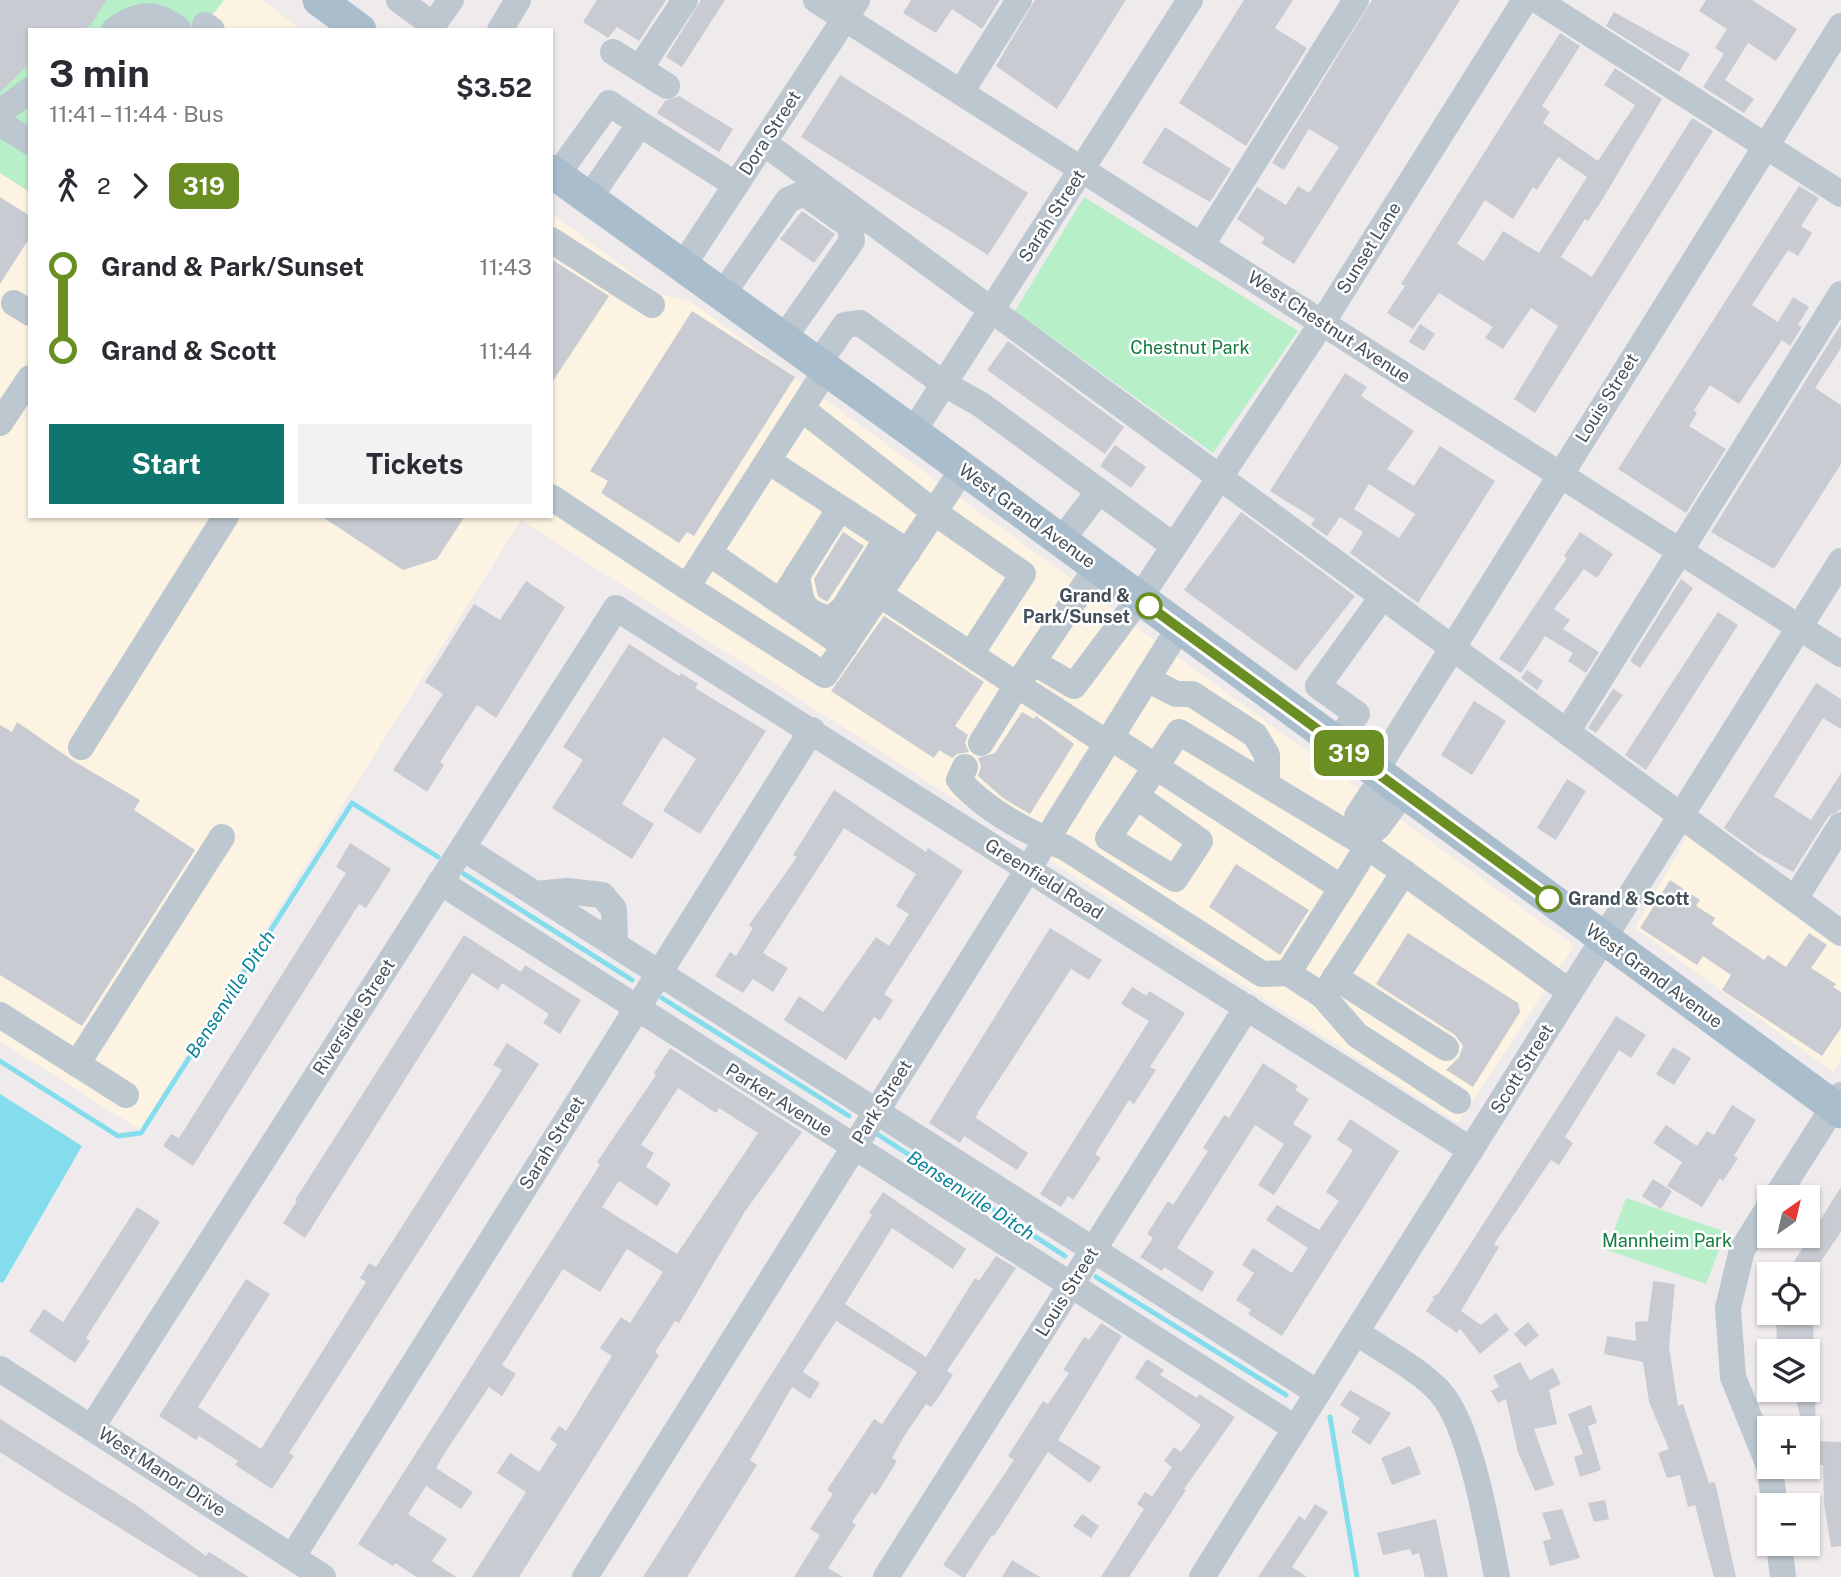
<!DOCTYPE html>
<meta charset="utf-8">
<style>
body{margin:0;font-family:"Public Sans",sans-serif;background:#f2f2f3;color:#2b2b33;height:100vh;display:flex;flex-direction:column;font-size:26px;white-space:nowrap}
*{box-sizing:border-box;margin:0}
p{font-size:23px;color:#7c7c81}
.icon{flex:none;width:38px;height:38px;fill:none;stroke:currentColor;stroke-width:2;stroke-linecap:round;stroke-linejoin:round}
.map{position:relative;flex:1;overflow:hidden}
.sheet{position:absolute;left:28px;top:28px;width:525px;height:490px;display:flex;flex-direction:column;background:#fff;border-radius:0px;box-shadow:0 2px 5px #0004}
.sheet>*{flex:none}
.badge{padding:0 14px;border-radius:10px;font-size:24px;line-height:46px}
.needle{width:46px;rotate:34deg}
.buttons{position:absolute;left:1757px;top:1185px;display:grid;gap:14px}
.buttons a{display:grid;place-items:center;width:63px;height:63px;border-radius:0px;background:#fff;box-shadow:0 2px 5px #0004;font-size:35px}
.map>.badge{position:absolute;translate:-50% -50%;box-shadow:0 0 0 4px #fff}
.legs{display:flex;align-items:center;gap:10px;height:77px;padding:0 21px;font-size:23px}
.legs p{margin-inline-start:auto}
.head{display:flex;align-items:center;justify-content:space-between;height:119px;padding:0 21px}
h1{font-size:38px;font-weight:700;line-height:52px}
.cta{display:flex;gap:14px;margin-top:auto;padding:14px 21px}
.cta a{flex:1;height:80px;border-radius:0px;background:#0f766e;color:#fff;font-size:28px;font-weight:700;line-height:80px;text-align:center}
.cta a+a{background:#f2f2f3;color:#2b2b33}
ul{padding:0 21px;list-style:none}
li{display:flex;align-items:center;gap:24px;height:84px;font-size:26px}
li i{display:grid;place-items:center;width:10px;height:100%;margin:0 9px;background:currentColor}
li i::after{content:'';width:18px;height:18px;margin:-9px;border:5px solid;border-radius:50%;background:#fff}
li p{margin-inline-start:auto}
li:first-child i{background:linear-gradient(#0000 50%,currentColor 0)}
li:last-child i{background:linear-gradient(currentColor 50%,#0000 0)}
.map>svg:first-child{display:block}
.commercial{fill:#fcf3e2}
.green{fill:#b7efc9}
.water{fill:#83dded}
.lines{fill:none;stroke-linecap:round;stroke-linejoin:round}
.stream{stroke:#83dded;stroke-width:5}
.building{fill:#c8cbd1;fill-rule:evenodd}
.minor{stroke:#bcc7cf;stroke-width:26}
.major{stroke:#aabdcc;stroke-width:33}
.line-1-casing{stroke:#fff;stroke-width:16}
.line-1{stroke:#6b8e23;stroke-width:10}
.stop-1-dot{fill:#fff;stroke:#6b8e23;stroke-width:3.5}
.labels{text-anchor:middle;stroke-width:5;stroke-linejoin:round;paint-order:stroke}
.street-label{font-size:18px;fill:#445059;stroke:#fff}
.park-label{font-size:18px;fill:#147b41;stroke:#fff}
.stop-label{font-size:18px;font-weight:bold;fill:#445059;stroke:#fff;text-anchor:end}
.water-label{font-size:19px;font-style:italic;fill:#0a8298;stroke:#fff}
</style>
<div class="map">
<svg width="1841" height="1577" viewBox="0 0 1841 1577">
<rect width="100%" height="100%" fill="#efebec"/>
<g class="commercial">
<path d="M224,0H262L302,30H200Z"/>
<path d="M0,173L30,192V516H551V213L660,294L690,301L1574,946L1458,1123L521,520L140,1130L0,1041Z"/>
<path d="M1689,833L1841,940V1059L1833,1072L1635,928Z"/>
</g>
<g class="green">
<path d="M0,0H224L200,30H30V192L0,173Z"/>
<path d="M1084,197L1298,331L1213,453L1015,311Z"/>
<path d="M1626,1198L1726,1232L1706,1284L1607,1250Z"/>
</g>
<path class="water" d="M0,1094L82,1146L3,1283L0,1282Z"/>
<g class="lines">
<g class="stream">
<path d="M464,874L632,980"/>
<path d="M662,998L849,1116"/>
<path d="M0,1061L118,1136L141,1133L352,803L438,857"/>
<path d="M877,1134L1065,1256"/>
<path d="M1096,1277L1286,1395"/>
<path d="M1330,1417L1357,1577"/>
</g>
</g>
<g class="building">
<path d="M0,0H107L91,24L83,30H30V63L0,92Z"/>
<path d="M597,0H666L639,41L617,27L608,38L583,22Z"/>
<path d="M701,0H725L682,67L666,57Z"/>
<path d="M911,0H1000L982,29L952,9L936,33L903,13Z"/>
<path d="M1035,0H1126L1057,109L996,66Z"/>
<path d="M1244,0H1293L1275,28L1307,48L1246,146L1179,103Z"/>
<path d="M1372,0H1460L1294,264L1261,243L1265,238L1237,219L1257,187L1286,205L1298,186L1309,193L1339,147L1309,129L1284,170L1272,163Z"/>
<path d="M1706,0H1752L1797,29L1776,61L1748,43L1725,80L1754,99L1744,113L1703,87L1724,54L1715,48L1727,29L1699,11Z"/>
<path d="M1614,12L1690,54L1679,72L1606,26Z"/>
<path d="M1560,33L1580,46L1542,106L1550,112L1543,123L1598,161L1635,105L1604,85L1615,68L1662,99L1602,200L1588,221L1585,219L1561,257L1592,277L1692,118L1713,131L1535,413L1514,399L1558,326L1531,308L1503,349L1485,338L1493,327L1439,293L1413,329L1387,313L1405,286L1401,284ZM1558,157L1587,177L1539,253L1503,231L1484,261L1457,244L1485,200L1513,219L1533,187L1537,190Z"/>
<path d="M840,75L1028,193L988,255L801,137Z"/>
<path d="M679,96L733,129L719,152L657,113L665,101Z"/>
<path d="M1165,127L1231,169L1210,202L1142,163Z"/>
<path d="M1799,186L1819,198L1801,226L1812,233L1798,256L1788,250L1752,305L1778,322L1793,297L1809,307L1798,325L1802,327L1790,346L1782,340L1739,404L1710,385L1694,410L1697,413L1689,426L1726,449L1686,513L1618,469Z"/>
<path d="M0,197L30,216V237L0,284Z"/>
<path d="M802,211L835,234L814,263L780,239Z"/>
<path d="M551,259L609,296L551,384Z"/>
<path d="M692,311L795,377L694,536L687,532L679,543L601,493L608,481L590,471Z"/>
<path d="M1420,324L1435,334L1424,351L1409,342Z"/>
<path d="M1841,324V348L1815,388L1841,405V464L1774,569L1711,532Z"/>
<path d="M1008,341L1124,427L1105,454L987,370Z"/>
<path d="M1345,373L1367,387L1361,396L1414,431L1387,469L1414,486L1440,446L1495,481L1418,603L1350,553L1363,532L1340,517L1327,536L1311,525L1315,519L1270,491ZM1369,484L1415,514L1399,538L1354,509Z"/>
<path d="M1115,445L1146,467L1131,488L1100,466Z"/>
<path d="M1241,512L1355,596L1296,671L1184,590Z"/>
<path d="M321,516H465L437,559L403,570Z"/>
<path d="M843,532L864,546L827,602L818,596L814,579Z"/>
<path d="M1580,532L1613,554L1597,578L1584,569L1554,609L1570,620L1563,629L1599,652L1586,673L1568,661L1573,653L1545,636L1521,673L1499,659L1567,558L1564,556Z"/>
<path d="M1681,579L1693,588L1640,668L1630,661Z"/>
<path d="M526,581L565,607L496,718L477,705L440,762L444,765L427,792L393,770L443,694L425,682L474,604L500,620Z"/>
<path d="M1718,612L1738,625L1646,770L1625,755Z"/>
<path d="M884,616L984,682L955,726L968,735L965,743L969,752L957,754L952,758L939,750L934,758L831,691Z"/>
<path d="M629,644L679,676L681,673L698,684L695,688L766,731L700,834L663,811L696,759L663,737L622,804L654,824L632,859L552,808L583,760L563,747Z"/>
<path d="M1527,670L1543,681L1537,690L1521,678Z"/>
<path d="M1816,683L1841,699V729L1823,718L1774,796L1811,820L1841,773V809L1828,817L1793,872L1757,852L1724,828Z"/>
<path d="M1613,689L1623,695L1596,733L1588,728Z"/>
<path d="M1474,701L1506,721L1472,775L1441,755Z"/>
<path d="M1022,712L1034,719L1036,716L1074,744L1030,814L1003,798L978,776L981,766L978,758L995,753Z"/>
<path d="M17,722L72,760L140,800L134,810L195,850L82,1026L0,975V725L12,732Z"/>
<path d="M1567,779L1586,791L1556,840L1537,828Z"/>
<path d="M834,790L926,852L928,848L963,871L884,994L893,1000L880,1021L874,1017L846,1060L784,1020L799,996L823,1012L876,937L889,946L909,914L896,906L916,874L844,828L763,953L788,968L773,992L753,979L743,993L715,976L730,952L736,956L753,928L749,925L797,857L793,855Z"/>
<path d="M350,843L391,869L366,908L359,904L193,1166L163,1146L171,1134L179,1138L346,873L336,867Z"/>
<path d="M1236,864L1309,910L1280,955L1209,907Z"/>
<path d="M1670,880L1700,900L1696,906L1715,918L1712,924L1764,960L1768,955L1786,967L1809,933L1827,945L1811,968L1836,984L1833,987L1841,992V1028L1822,1056L1722,990L1731,975L1703,956L1697,965L1640,928Z"/>
<path d="M1050,928L1102,960L1089,980L1071,969L978,1112L976,1118L1028,1153L1017,1170L964,1136L960,1143L929,1123Z"/>
<path d="M1408,933L1518,1003L1520,1012L1473,1087L1446,1070L1459,1057L1463,1046L1455,1035L1376,984Z"/>
<path d="M464,935L521,972L525,965L581,1000L560,1034L543,1023L549,1014L502,983L498,990L472,973L305,1238L283,1223L297,1201L295,1200Z"/>
<path d="M1132,987L1147,996L1149,991L1185,1013L1150,1067L1156,1070L1134,1104L1129,1100L1095,1154L1101,1158L1096,1165L1073,1200L1068,1196L1061,1207L1040,1194L1149,1021L1121,1004Z"/>
<path d="M1616,1016L1646,1035L1631,1058L1619,1050L1565,1137L1573,1143L1559,1165L1551,1160L1494,1244L1499,1247L1461,1311L1481,1325L1496,1313L1509,1330L1480,1354L1460,1329L1457,1333L1426,1311L1434,1299L1432,1297L1438,1294L1450,1276Z"/>
<path d="M507,1043L539,1064L289,1453L294,1456L272,1489L235,1465L238,1461L199,1436L196,1440L159,1416L246,1279L270,1294L198,1407L261,1449L366,1282L360,1278L369,1263L376,1267L502,1070L493,1065Z"/>
<path d="M1673,1047L1691,1058L1674,1085L1656,1074Z"/>
<path d="M670,1048L802,1132L744,1213L679,1323L675,1321L655,1352L659,1355L519,1577H472L526,1492L497,1473L510,1453L539,1472L557,1444L550,1439L559,1426L566,1431L612,1356L600,1348L621,1317L630,1323L663,1272L627,1249L600,1292L563,1269L502,1365L516,1374L502,1396L489,1387L446,1451L436,1468L473,1492L461,1509L426,1486L408,1514L447,1539L432,1561L456,1577H417L395,1563L393,1566L358,1544L600,1165L597,1162L656,1075L654,1073ZM678,1088L716,1113L719,1108L758,1133L677,1254L602,1207L619,1181L657,1206L671,1184L646,1167L654,1153L641,1145Z"/>
<path d="M1263,1063L1298,1086L1295,1090L1309,1099L1293,1124L1312,1136L1274,1195L1258,1185L1284,1144L1255,1125L1177,1248L1214,1272L1202,1292L1164,1267L1162,1271L1140,1257L1153,1238L1147,1234L1168,1201L1173,1205L1208,1151L1203,1148L1224,1115L1229,1118Z"/>
<path d="M1732,1105L1756,1120L1734,1156L1738,1158L1723,1181L1720,1178L1702,1207L1667,1186L1682,1162L1653,1143L1666,1125L1697,1146L1707,1131L1714,1135Z"/>
<path d="M1350,1119L1399,1151L1282,1336L1248,1314L1251,1310L1236,1300L1254,1273L1242,1265L1253,1248L1292,1273L1308,1248L1266,1220L1277,1205L1319,1230L1339,1201L1326,1192L1353,1150L1337,1140Z"/>
<path d="M1653,1179L1672,1191L1661,1209L1642,1196Z"/>
<path d="M1841,1187V1232L1808,1280V1274H1799L1790,1268Z"/>
<path d="M883,1192L966,1249L953,1269L892,1228L845,1304L926,1357L975,1278L979,1281L996,1256L1016,1268L947,1371L953,1375L936,1401L931,1407L926,1404L903,1438L892,1458L897,1461L876,1495L872,1492L852,1522L856,1525L828,1568L843,1577H794L820,1535L810,1529L833,1494L827,1490L874,1419L882,1424L917,1372L836,1321L803,1372L820,1383L810,1399L792,1387L750,1460L757,1465L687,1577H643L872,1215L869,1213Z"/>
<path d="M137,1207L160,1222L86,1338L90,1341L75,1363L29,1331L44,1309L63,1322Z"/>
<path d="M1653,1281L1675,1284L1669,1347L1678,1406L1683,1404L1709,1483L1715,1482L1736,1577H1714L1695,1505L1688,1507L1680,1475L1667,1478L1658,1453L1669,1449L1649,1402L1643,1362L1604,1354L1607,1336L1636,1341L1635,1322L1648,1321Z"/>
<path d="M1776,1312H1813L1814,1350H1777Z"/>
<path d="M1528,1322L1539,1335L1525,1347L1514,1334Z"/>
<path d="M1101,1323L1122,1336L1058,1440L1101,1467L1090,1483L1048,1452L994,1536L992,1535L965,1577H962L943,1565L1014,1460L1008,1456L1043,1401L1048,1404L1069,1373L1063,1370L1084,1337L1089,1340Z"/>
<path d="M1147,1359L1164,1370L1160,1375L1197,1398L1199,1394L1235,1417L1184,1489L1186,1490L1129,1577H1101L1144,1509L1137,1504L1145,1492L1152,1497L1172,1467L1164,1461L1174,1447L1181,1452L1201,1425L1135,1378Z"/>
<path d="M1520,1362L1530,1380L1553,1368L1561,1384L1549,1390L1557,1424L1534,1429L1554,1485L1535,1491L1518,1452L1506,1399L1498,1403L1491,1391L1499,1387L1493,1376Z"/>
<path d="M1350,1390L1391,1413L1370,1445L1351,1432L1360,1418L1340,1405Z"/>
<path d="M1794,1390H1815L1816,1441L1841,1442V1546L1831,1547L1824,1503L1823,1465H1817L1816,1455L1809,1456L1808,1428H1803Z"/>
<path d="M1591,1405L1597,1423L1588,1426L1601,1470L1580,1477L1574,1457L1583,1454L1568,1414Z"/>
<path d="M0,1419L136,1505L206,1556L209,1552L249,1577H199L57,1489L0,1452Z"/>
<path d="M1410,1446L1421,1474L1392,1485L1381,1458Z"/>
<path d="M1605,1500L1609,1519L1594,1522L1588,1503Z"/>
<path d="M1315,1504L1328,1512L1292,1567L1307,1577H1258L1299,1516L1305,1520Z"/>
<path d="M1562,1509L1580,1558L1550,1566L1543,1541L1551,1539L1542,1513Z"/>
<path d="M1082,1514L1099,1526L1091,1538L1073,1526Z"/>
<path d="M1436,1519L1448,1577H1425L1419,1553L1412,1555L1410,1549L1383,1555L1377,1533Z"/>
<path d="M1012,1560L1040,1577H1002Z"/>
</g>
<g class="lines">
<g class="minor">
<path d="M399,0L433,25L451,0"/>
<path d="M816,0L1841,654"/>
<path d="M1537,0L1841,194"/>
<path d="M205,25L212,30"/>
<path d="M114,30C139,12 155,11 179,30"/>
<path d="M500,30L518,0"/>
<path d="M613,52L667,86"/>
<path d="M640,68L685,0"/>
<path d="M961,92L1019,0"/>
<path d="M0,112L30,90"/>
<path d="M0,123L30,142"/>
<path d="M640,124L736,185"/>
<path d="M764,143L1841,933"/>
<path d="M557,175L609,103L640,124L589,198"/>
<path d="M551,240L652,305"/>
<path d="M1201,246L1356,0"/>
<path d="M682,267L857,0"/>
<path d="M722,295L788,200L804,193L850,226L852,241L783,339"/>
<path d="M14,303L30,313"/>
<path d="M818,364L845,325L860,323L944,384L980,404L1174,546"/>
<path d="M802,409L934,512L1023,574L971,654"/>
<path d="M0,423L30,378"/>
<path d="M913,432L1190,0"/>
<path d="M768,461L908,552"/>
<path d="M551,497L687,587L826,370"/>
<path d="M1061,541L1099,491"/>
<path d="M709,553L845,646"/>
<path d="M797,575C801,603 801,612 830,619L843,609L887,538"/>
<path d="M687,587L825,675L963,469"/>
<path d="M788,590L840,508"/>
<path d="M879,594L1017,685L1097,567"/>
<path d="M1033,662L1074,686L1139,599L1322,323L1525,0"/>
<path d="M1147,679L1176,694H1192L1255,735L1267,755V785"/>
<path d="M1567,732L1841,294"/>
<path d="M1110,737L1342,888"/>
<path d="M981,743L1017,685L1107,743"/>
<path d="M1336,743L1357,714L1318,686L1382,597"/>
<path d="M81,747L226,516"/>
<path d="M965,767L959,780C985,810 1029,833 1066,848L1262,974L1288,973L1323,996L1404,872"/>
<path d="M1375,772L1841,26"/>
<path d="M1392,785L1394,805L1378,827L1360,841L1357,816L1372,793Z"/>
<path d="M1136,796L1200,841L1175,879L1108,838C1132,803 1155,767 1179,732L1360,841L1570,992"/>
<path d="M463,848L1318,1393"/>
<path d="M440,882L1295,1428"/>
<path d="M535,894L567,891L602,895L614,909L615,943"/>
<path d="M1795,899L1841,825"/>
<path d="M1288,973L1368,846"/>
<path d="M1335,977L1446,1048"/>
<path d="M1323,996L1357,1035L1458,1101"/>
<path d="M0,1015L126,1095"/>
<path d="M77,1064L222,837"/>
<path d="M1776,1197L1841,1095"/>
<path d="M1769,1207L1742,1250L1728,1308L1733,1377L1769,1466"/>
<path d="M1356,1332C1383,1351 1418,1368 1440,1392C1471,1427 1488,1530 1497,1577"/>
<path d="M0,1369L323,1577"/>
<path d="M92,1427L616,608L1471,1150"/>
<path d="M1769,1466L1775,1505"/>
<path d="M1779,1544L1783,1577"/>
<path d="M293,1556L812,730"/>
<path d="M585,1577L1179,628"/>
<path d="M886,1577L1247,1007"/>
<path d="M1202,1577L1841,561"/>
</g>
<g class="major">
<path d="M319,0L360,30"/>
<path d="M551,171L913,432L1841,1112"/>
</g>
</g>
<g class="lines">
<defs>
<path id="line-1" d="M1149,606L1549,899"/>
</defs>
<use href="#line-1" class="line-1-casing"/>
<use href="#line-1" class="line-1"/>
</g>
<g class="stop-1-dot">
<circle cx="1149" cy="606" r="12"/>
<circle cx="1549" cy="899" r="12"/>
</g>
<g class="labels">
<g class="street-label">
<text transform="translate(770 133) rotate(-57)" y="6">Dora Street</text>
<text transform="translate(1052 216) rotate(-57)" y="6">Sarah Street</text>
<text transform="translate(1369 248) rotate(-58)" y="6">Sunset Lane</text>
<text transform="translate(1329 327) rotate(33)" y="6">West Chestnut Avenue</text>
<text transform="translate(1607 398) rotate(-58)" y="6">Louis Street</text>
<text transform="translate(1027 516) rotate(36)" y="6">West Grand Avenue</text>
<text transform="translate(1044 879) rotate(32)" y="6">Greenfield Road</text>
<text transform="translate(1654 976) rotate(36)" y="6">West Grand Avenue</text>
<text transform="translate(354 1017) rotate(-57)" y="6">Riverside Street</text>
<text transform="translate(1522 1069) rotate(-58)" y="6">Scott Street</text>
<text transform="translate(779 1100) rotate(32)" y="6">Parker Avenue</text>
<text transform="translate(882 1102) rotate(-58)" y="6">Park Street</text>
<text transform="translate(552 1143) rotate(-58)" y="6">Sarah Street</text>
<text transform="translate(1067 1292) rotate(-58)" y="6">Louis Street</text>
<text transform="translate(162 1472) rotate(33)" y="6">West Manor Drive</text>
</g>
<g class="park-label">
<text x="1190" y="354">Chestnut Park</text>
<text x="1667" y="1247">Mannheim Park</text>
</g>
<g class="stop-label">
<text x="1130" y="602">Grand &amp;<tspan x="1130" dy="21">Park/Sunset</tspan></text>
<text x="1568" y="905" text-anchor="start">Grand &amp; Scott</text>
</g>
<g class="water-label">
<text transform="translate(230 994) rotate(-57)" y="7">Bensenville Ditch</text>
<text transform="translate(971 1195) rotate(33)" y="7">Bensenville Ditch</text>
</g>
</g>
</svg>
<div class="buttons">
<a><svg class="needle" viewBox="-14 -14 28 28"><path d="M0-13l5 13h-10z" fill="#e53935"/><path d="M0 13l5-13h-10z" fill="#7c7c81"/></svg></a>
<a><svg class="icon" aria-label="locate" viewBox="0 0 24 24"><circle cx="12" cy="12" r="6"/><path d="M12 2v4M12 18v4M2 12h4M18 12h4"/></svg></a>
<a><svg class="icon" aria-label="layers" viewBox="0 0 24 24"><path d="M12 4l9 5-9 5-9-5zM3 14l9 5 9-5"/></svg></a>
<a>+</a>
<a>−</a>
</div>
<b class="badge" style="left:1349px;top:753px;background:#6b8e23;color:#fff">319</b>
<section class="sheet">
<div class="head"><div><h1>3 min</h1><p>11:41 – 11:44 · Bus</p></div><b>$3.52</b></div>
<div class="legs"><svg class="icon" aria-label="walk" viewBox="0 0 24 24"><circle cx="13" cy="4" r="2"/><path d="M13 8l-2 6 4 7M11 14l-3 7M7 12l3-4h3l4 4"/></svg>2<svg class="icon" aria-label="forward" viewBox="0 0 24 24"><path d="M9 5l7 7-7 7"/></svg><b class="badge" style="background:#6b8e23;color:#fff">319</b></div>
<ul>
<li><i style="color:#6b8e23"></i><b>Grand &amp; Park/Sunset</b><p>11:43</p></li>
<li><i style="color:#6b8e23"></i><b>Grand &amp; Scott</b><p>11:44</p></li>
</ul>
<div class="cta"><a>Start</a><a>Tickets</a></div>
</section>
</div>
